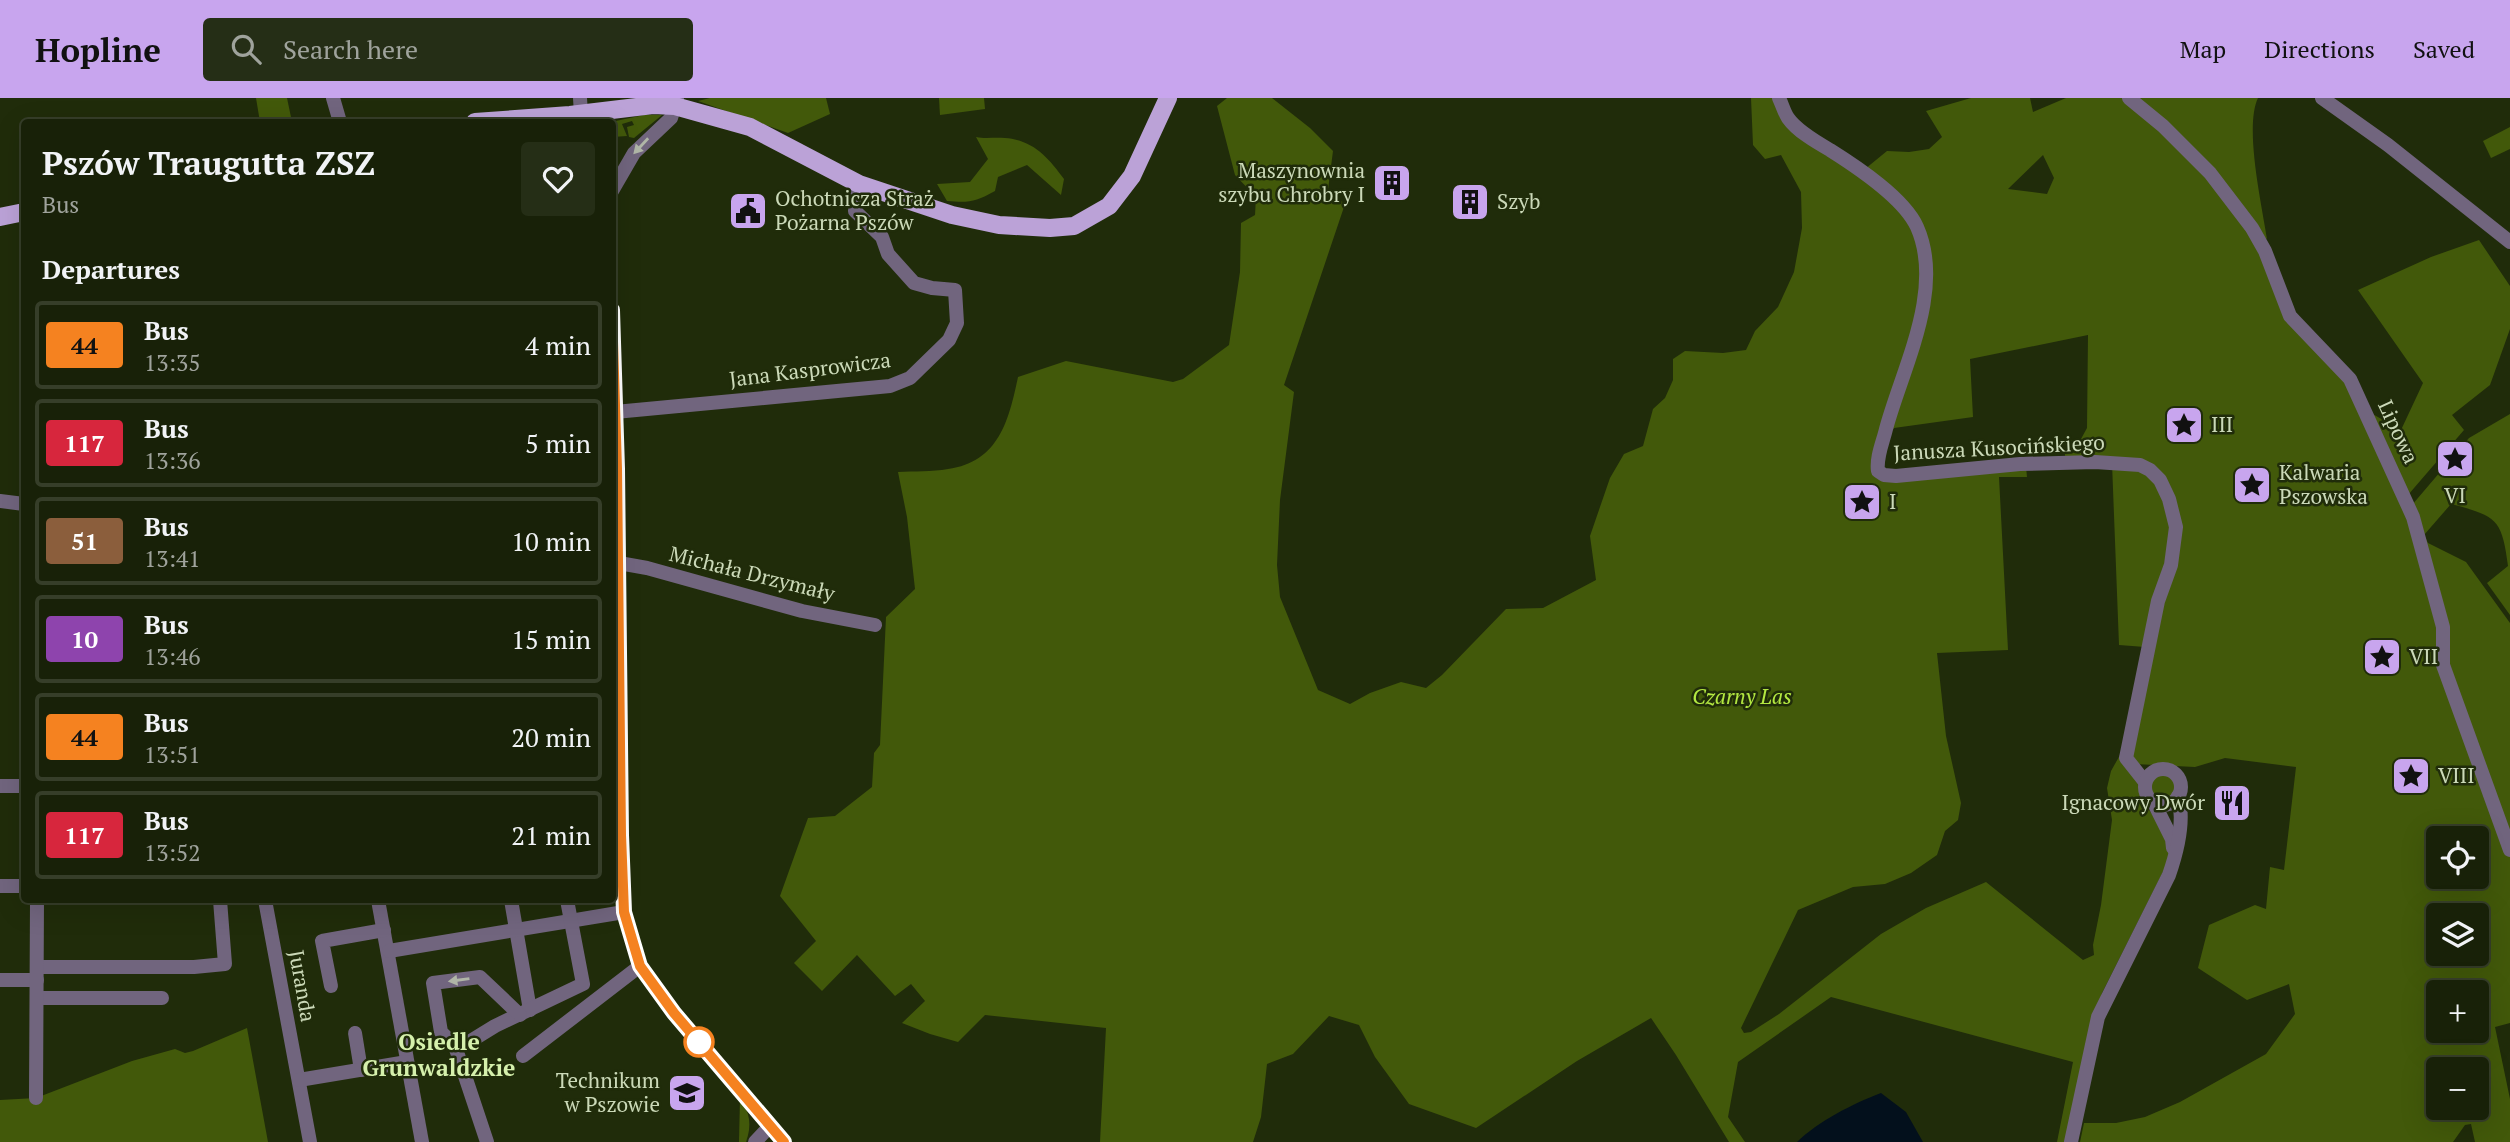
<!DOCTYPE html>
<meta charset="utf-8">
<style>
body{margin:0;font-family:"PT Serif",serif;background:#252e16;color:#f1f3f6;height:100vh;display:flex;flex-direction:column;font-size:26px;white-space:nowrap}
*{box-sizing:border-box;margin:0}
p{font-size:23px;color:#9fa39c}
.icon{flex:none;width:38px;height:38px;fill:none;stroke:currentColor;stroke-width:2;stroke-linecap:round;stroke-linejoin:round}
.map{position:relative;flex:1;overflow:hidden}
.panel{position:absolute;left:21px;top:21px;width:595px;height:784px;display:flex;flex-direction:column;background:#182108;border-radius:7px;box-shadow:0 7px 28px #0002,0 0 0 2px #363e29}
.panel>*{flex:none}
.badge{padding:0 14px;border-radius:5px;font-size:24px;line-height:46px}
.controls{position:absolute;left:2426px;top:728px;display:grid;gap:14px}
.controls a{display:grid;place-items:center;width:63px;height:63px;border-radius:7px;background:#182108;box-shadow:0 7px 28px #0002,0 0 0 2px #363e29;font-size:35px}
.map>.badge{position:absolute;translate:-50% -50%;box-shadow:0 0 0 4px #fff}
h2{padding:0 21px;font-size:26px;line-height:63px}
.round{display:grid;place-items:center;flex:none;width:74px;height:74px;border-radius:7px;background:#252e16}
.summary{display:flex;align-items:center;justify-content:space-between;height:119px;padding:0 21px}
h1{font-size:33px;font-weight:800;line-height:52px}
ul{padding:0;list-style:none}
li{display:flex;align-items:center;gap:21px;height:88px;margin:0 14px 10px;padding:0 7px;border:4px solid #363e29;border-radius:7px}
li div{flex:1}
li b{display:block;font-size:26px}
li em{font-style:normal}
li .badge{min-width:77px;font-weight:700;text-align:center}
header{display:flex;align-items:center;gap:42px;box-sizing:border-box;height:98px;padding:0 35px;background:#c8a5ee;color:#111}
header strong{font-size:33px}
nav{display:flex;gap:38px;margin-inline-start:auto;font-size:24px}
.search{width:490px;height:63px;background:#252e16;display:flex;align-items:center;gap:18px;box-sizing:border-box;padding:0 24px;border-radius:7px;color:#9fa39c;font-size:26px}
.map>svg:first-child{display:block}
.green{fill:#42590a;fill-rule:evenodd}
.water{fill:#03101c}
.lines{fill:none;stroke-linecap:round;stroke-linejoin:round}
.minor{stroke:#71657e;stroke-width:14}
.major{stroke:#bba2d7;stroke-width:18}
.oneway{fill:#b0b6a7}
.line-casing{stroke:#fff;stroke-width:16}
.line{stroke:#f58220;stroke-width:10}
.stop-dot{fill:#fff;stroke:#f58220;stroke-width:3.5}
.labels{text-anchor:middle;stroke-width:5;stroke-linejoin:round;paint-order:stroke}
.poi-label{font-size:21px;fill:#cbd9b8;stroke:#202c0a;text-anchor:start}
.street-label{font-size:21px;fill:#cbd9b8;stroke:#202c0a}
.park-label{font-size:21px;font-style:italic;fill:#b3e841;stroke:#202c0a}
.neighbourhood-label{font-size:23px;font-weight:bold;fill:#d5f0ac;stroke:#202c0a}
</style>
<header>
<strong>Hopline</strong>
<div class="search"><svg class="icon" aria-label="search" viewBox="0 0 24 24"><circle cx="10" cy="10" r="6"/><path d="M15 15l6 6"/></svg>Search here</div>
<nav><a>Map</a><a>Directions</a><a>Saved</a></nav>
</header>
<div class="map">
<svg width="2510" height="1044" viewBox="0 0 2510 1044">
<rect width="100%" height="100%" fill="#202c0a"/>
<g class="green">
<path d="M256,0H287L292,24H260Z"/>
<path d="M710,0H826L830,16L788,35L698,3Z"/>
<path d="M939,0H984L985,11L940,17Z"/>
<path d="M1227,0H1272L1310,30L1333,53L1328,92L1345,106L1284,287L1294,294L1280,402L1277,467L1280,499L1318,592L1350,606L1370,595L1401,584L1426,590L1442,577L1506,511L1543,510L1596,482L1590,438L1610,380L1624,356L1643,348L1653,311L1665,300L1673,282V261L1685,253L1723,255L1746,252L1755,233L1778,209L1794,174L1802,130L1801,94L1781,57L1765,61L1753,47L1751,0H1777L1787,20L1856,69L1916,129L1925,183L1878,373L2026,369L2027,379H1999L2008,552L1937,555L1946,638L1961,705L1958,722L1945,733L1937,757L1911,775L1885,786L1853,789L1798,812L1741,930L1744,935L1751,934L1779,916L1881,836L1926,810L1986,784L2083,862L2094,857L2093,847L2101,807L2112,722L2107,690L2111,673L2120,657L2140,685L2143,703L2167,738L2170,760L2102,895L2068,1044H2057L2073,964L1831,899L1738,964L1728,1019L1745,1044H1729L1676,957L1651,920L1577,963L1476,1030L1409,1006L1375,959L1359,927L1329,918L1293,956L1267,966L1261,1019L1253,1044H1100L1106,930L985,917L958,944L930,936L902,925L925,903L911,886L895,898L857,857L822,893L794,865L816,843L780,798L808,720L835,718L872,689L874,655L880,647L886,519L915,491L907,419L898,374C914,373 932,374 948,371C999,364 1009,322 1018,279L1066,263L1173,284L1183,281L1229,247L1240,174L1241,125L1255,117L1256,99L1235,77L1217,8Z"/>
<path d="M1971,0H2030L2033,14L2066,0H2122L2178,48L2133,0H2258C2244,29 2262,107 2267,141L2262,138L2291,217L2369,314L2401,332L2423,285L2358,192L2431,159L2479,142L2510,188V231L2490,287L2452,317L2464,332L2408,397L2412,407L2469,340L2510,316V517L2487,485L2508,468C2502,420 2496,418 2451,406L2424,437L2428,445L2466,464L2510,525V925L2495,929L2510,1001V1044H2475L2471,1026L2465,1027L2453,1044H2080L2084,1025H2116L2145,1019L2180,1004L2266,956L2295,916L2289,886L2247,902L2198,870L2209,827L2255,807L2266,811L2270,769L2284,772L2296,669L2225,660L2195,669L2135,666L2130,657L2145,549L2119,547L2112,365L2065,364V343L2081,341L2087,330L2088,237L1970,261L1973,319L1894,330L1890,336L1922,241L1924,136L1865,71L1887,53L1909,54L1929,51L1942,39L1926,13ZM2043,57L2054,80L2047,96L2008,91ZM2438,740H2476V779H2438ZM2438,817H2476V856H2438ZM2438,894H2476V933H2438ZM2438,971H2476V1010H2438Z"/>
<path d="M644,17H662L634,40L629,39L627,29L634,27L632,23L622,26L627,38L613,39L611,24Z"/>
<path d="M2510,29V51L2491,60L2483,43Z"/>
<path d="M976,39C986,41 994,39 1005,40C1033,42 1048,59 1064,81L1061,97L1027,67L998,79L995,93C975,104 969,105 947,103L937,86L970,84L988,61Z"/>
<circle cx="2163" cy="689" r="14"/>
<path d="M247,930L268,1044H0V1002L36,1000L132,963L175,951L185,955L193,953Z"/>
<path d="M740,1000C750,1015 752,1027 746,1044H739Z"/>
</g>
<path class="water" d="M1881,995L1906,1014L1923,1044H1797C1817,1024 1854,1005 1881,995Z"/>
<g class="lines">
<g class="minor">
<path d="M333,0L340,24"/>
<path d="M580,0L581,16"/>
<path d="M1779,0C1782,6 1784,14 1788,20C1797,33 1816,44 1830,52C1857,69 1904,100 1917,129C1945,192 1902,271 1886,331C1883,344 1876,359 1878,373L1884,377L1896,378L2020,366L2095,364L2140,367L2150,372L2160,382L2169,401L2176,429L2171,467L2158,503L2126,660L2145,684"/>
<path d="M2129,0L2163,28L2210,75L2252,130L2265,153L2290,218L2350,281L2413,419L2443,529V567L2510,752"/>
<path d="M2322,0L2388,47L2510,144"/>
<path d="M612,93L634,55L671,20L677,0"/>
<path d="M612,212L617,371L621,737L624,814L640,868L674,915L784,1044"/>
<path d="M615,314L890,288L910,280L949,242L957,225L955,192L932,190L914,185L888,156L882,139L855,113L859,86"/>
<path d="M0,403L24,406"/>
<path d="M619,465L647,470L802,513L875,527"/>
<circle cx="2163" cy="689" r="18"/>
<path d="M0,688H24"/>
<path d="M2154,705L2172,741L2173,750"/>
<path d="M0,788H24"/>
<path d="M265,802L310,1044"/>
<path d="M378,802L422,1044"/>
<path d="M511,802L530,912"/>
<path d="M389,853L624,814"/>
<path d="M37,869H194L225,866L220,802"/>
<path d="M0,882H37"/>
<path d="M331,888L322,843L384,832"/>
<path d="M38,900H162"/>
<path d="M355,935L361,972"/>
<path d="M455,948L469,944L495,928L583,886L567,802"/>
<path d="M523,958L640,868"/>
<path d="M299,982L407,964"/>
<path d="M36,1000L37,802"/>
<path d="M487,1044L455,948L441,934L433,885L480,879L520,917"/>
<path d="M755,1044L770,1028"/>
<path d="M2071,1044L2098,919L2169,777C2177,754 2185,722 2178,698"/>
</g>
<g class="major">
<path d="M475,24L570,17L653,7L675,8L750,29L859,86L952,117L999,127L1050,130L1074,128L1109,108L1132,78L1168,0"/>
<path d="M0,119L24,114"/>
</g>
</g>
<defs><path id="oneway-solid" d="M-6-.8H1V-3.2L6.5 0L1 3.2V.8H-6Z" transform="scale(1.75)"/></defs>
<g class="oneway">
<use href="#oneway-solid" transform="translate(641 48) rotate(133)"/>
<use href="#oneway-solid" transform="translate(459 882) rotate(172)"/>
</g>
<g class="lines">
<defs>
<path id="line" d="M612,212L617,371L621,737L624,814L640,868L674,915L784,1044"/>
</defs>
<use href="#line" class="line-casing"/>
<use href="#line" class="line"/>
</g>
<defs>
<symbol id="building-square" viewBox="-11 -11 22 22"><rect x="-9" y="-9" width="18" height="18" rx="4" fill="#c8a5ee" stroke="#202c0a"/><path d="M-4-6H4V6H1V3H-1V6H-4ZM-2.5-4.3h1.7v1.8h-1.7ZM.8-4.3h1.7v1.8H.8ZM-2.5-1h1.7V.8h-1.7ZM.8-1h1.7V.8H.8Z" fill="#111"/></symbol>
<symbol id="civic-square" viewBox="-11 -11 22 22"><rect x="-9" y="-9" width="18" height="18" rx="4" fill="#c8a5ee" stroke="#202c0a"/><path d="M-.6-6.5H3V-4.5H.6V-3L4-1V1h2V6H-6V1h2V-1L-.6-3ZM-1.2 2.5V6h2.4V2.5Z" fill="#111"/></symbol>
<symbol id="sight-square" viewBox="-11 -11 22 22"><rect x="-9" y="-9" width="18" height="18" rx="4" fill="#c8a5ee" stroke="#202c0a"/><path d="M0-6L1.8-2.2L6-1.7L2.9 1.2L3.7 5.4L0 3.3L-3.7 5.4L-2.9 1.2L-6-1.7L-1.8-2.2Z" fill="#111"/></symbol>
<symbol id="restaurant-square" viewBox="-11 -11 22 22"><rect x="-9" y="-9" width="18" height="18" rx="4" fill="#c8a5ee" stroke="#202c0a"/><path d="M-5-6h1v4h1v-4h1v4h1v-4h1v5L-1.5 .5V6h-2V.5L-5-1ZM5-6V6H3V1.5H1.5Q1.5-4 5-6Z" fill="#111"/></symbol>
<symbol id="school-square" viewBox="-11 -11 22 22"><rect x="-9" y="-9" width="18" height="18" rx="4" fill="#c8a5ee" stroke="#202c0a"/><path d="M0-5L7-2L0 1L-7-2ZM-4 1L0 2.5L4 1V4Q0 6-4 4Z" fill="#111"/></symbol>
</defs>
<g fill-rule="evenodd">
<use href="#building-square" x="1370" y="63" width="44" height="44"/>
<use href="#building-square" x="1448" y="82" width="44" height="44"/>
<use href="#civic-square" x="726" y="91" width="44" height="44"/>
<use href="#sight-square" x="2162" y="305" width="44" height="44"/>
<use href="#sight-square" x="2433" y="339" width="44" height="44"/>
<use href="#sight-square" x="2230" y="365" width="44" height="44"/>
<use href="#sight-square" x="1840" y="382" width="44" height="44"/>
<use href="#sight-square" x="2360" y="537" width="44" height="44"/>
<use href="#sight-square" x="2389" y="656" width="44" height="44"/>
<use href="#restaurant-square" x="2210" y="683" width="44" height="44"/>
<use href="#school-square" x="665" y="973" width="44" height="44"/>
</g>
<circle class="stop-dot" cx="699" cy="944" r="14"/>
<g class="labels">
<g class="poi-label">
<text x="1365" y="80" text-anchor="end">Maszynownia<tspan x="1365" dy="24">szybu Chrobry I</tspan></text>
<text x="775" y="108">Ochotnicza Straż<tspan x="775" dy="24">Pożarna Pszów</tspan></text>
<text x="1497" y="111">Szyb</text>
<text x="2211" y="334">III</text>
<text x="2279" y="382">Kalwaria<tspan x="2279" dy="24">Pszowska</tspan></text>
<text x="2455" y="405" text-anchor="middle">VI</text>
<text x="1889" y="411">I</text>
<text x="2409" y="566">VII</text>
<text x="2438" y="685">VIII</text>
<text x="2205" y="712" text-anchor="end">Ignacowy Dwór</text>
<text x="660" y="990" text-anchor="end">Technikum<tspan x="660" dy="24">w Pszowie</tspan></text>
</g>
<g class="street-label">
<text transform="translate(810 272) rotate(-7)" y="7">Jana Kasprowicza</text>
<text transform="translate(2398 334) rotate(65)" y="7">Lipowa</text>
<text transform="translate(1999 350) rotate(-3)" y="7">Janusza Kusocińskiego</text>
<text transform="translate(752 476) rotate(14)" y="7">Michała Drzymały</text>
<text transform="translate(302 888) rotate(80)" y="7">Juranda</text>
</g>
<g class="park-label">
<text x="1742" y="606">Czarny Las</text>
</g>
<g class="neighbourhood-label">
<text x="439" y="952">Osiedle<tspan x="439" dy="26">Grunwaldzkie</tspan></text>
</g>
</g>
</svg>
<div class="controls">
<a><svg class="icon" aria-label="locate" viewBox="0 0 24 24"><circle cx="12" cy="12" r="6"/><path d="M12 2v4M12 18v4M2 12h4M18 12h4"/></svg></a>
<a><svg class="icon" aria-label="layers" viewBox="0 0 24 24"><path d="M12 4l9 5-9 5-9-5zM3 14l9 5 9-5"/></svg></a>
<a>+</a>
<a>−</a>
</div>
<section class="panel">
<div class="summary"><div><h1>Pszów Traugutta ZSZ</h1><p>Bus</p></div><a class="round"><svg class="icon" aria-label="heart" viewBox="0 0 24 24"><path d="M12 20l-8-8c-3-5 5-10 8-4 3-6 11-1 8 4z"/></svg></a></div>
<h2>Departures</h2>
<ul>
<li><span class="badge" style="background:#f58220;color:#111">44</span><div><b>Bus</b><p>13:35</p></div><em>4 min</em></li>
<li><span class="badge" style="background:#d7263d;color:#fff">117</span><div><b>Bus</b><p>13:36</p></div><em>5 min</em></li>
<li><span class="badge" style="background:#8b5e3c;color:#fff">51</span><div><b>Bus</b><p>13:41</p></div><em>10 min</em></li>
<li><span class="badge" style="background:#8e44ad;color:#fff">10</span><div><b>Bus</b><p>13:46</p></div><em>15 min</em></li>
<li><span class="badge" style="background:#f58220;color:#111">44</span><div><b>Bus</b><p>13:51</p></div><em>20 min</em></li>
<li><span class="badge" style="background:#d7263d;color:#fff">117</span><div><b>Bus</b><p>13:52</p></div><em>21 min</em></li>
</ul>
</section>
</div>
